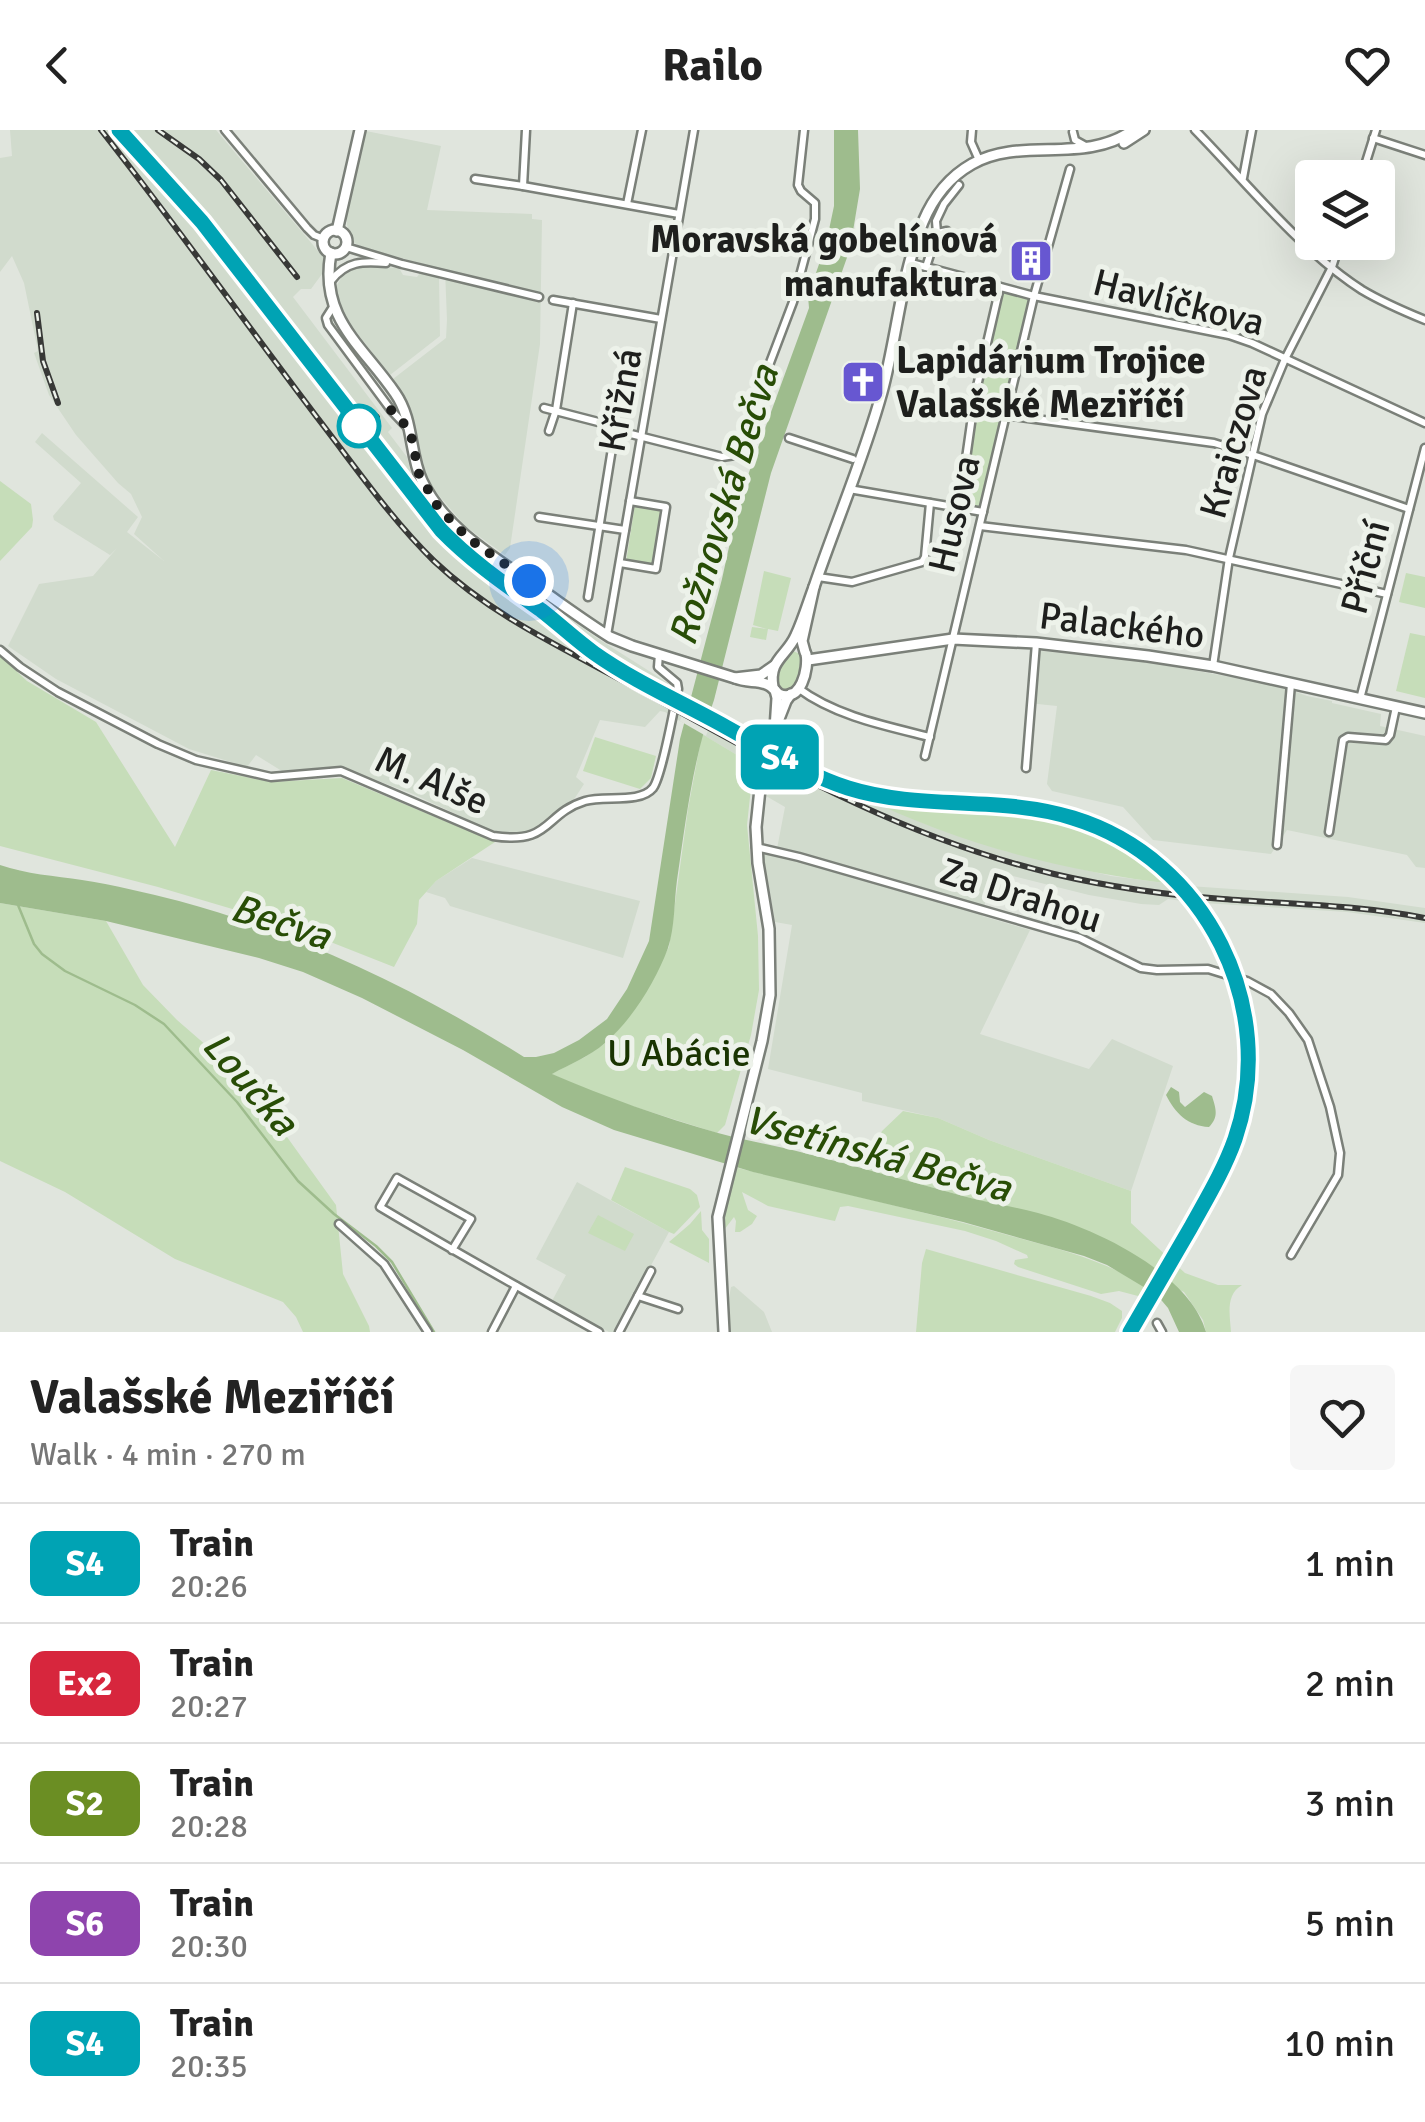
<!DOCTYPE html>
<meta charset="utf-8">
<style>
body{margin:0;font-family:Signika,sans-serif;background:#f6f6f6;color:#222;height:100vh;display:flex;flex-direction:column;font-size:38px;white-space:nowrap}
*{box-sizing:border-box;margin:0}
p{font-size:32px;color:#767676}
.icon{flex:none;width:55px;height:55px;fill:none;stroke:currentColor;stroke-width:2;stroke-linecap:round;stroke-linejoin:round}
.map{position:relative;height:1202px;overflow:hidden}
.panel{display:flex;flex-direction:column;background:#fff;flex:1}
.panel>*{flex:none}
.badge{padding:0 20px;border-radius:15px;font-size:35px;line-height:65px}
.tools{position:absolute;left:1295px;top:30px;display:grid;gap:20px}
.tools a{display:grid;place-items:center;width:100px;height:100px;border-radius:10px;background:#fff;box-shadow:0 10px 40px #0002;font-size:50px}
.you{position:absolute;width:50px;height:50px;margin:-25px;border:8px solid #fff;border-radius:50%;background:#1a73e8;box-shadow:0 0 0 15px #1a73e833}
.map>.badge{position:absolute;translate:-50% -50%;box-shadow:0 0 0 5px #fff}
.round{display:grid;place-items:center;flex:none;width:105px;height:105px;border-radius:10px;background:#f6f6f6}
.head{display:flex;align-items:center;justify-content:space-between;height:170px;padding:0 30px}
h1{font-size:48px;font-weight:700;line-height:75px}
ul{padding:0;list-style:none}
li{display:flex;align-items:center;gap:30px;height:120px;padding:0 30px;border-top:2px solid #e0e0e0}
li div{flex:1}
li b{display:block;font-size:38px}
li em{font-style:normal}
li .badge{min-width:110px;font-weight:700;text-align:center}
header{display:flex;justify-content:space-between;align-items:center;height:130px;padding:0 30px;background:#fff;font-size:45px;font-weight:700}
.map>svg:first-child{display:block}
.built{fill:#d1dbcd;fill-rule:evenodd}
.green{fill:#c6ddb9}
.water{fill:#9ebc8d}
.pier{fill:#e0e5dd}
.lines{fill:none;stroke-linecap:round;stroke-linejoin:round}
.stream{stroke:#9ebc8d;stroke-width:2.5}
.street-casing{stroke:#7b8079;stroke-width:11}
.secondary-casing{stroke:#7b8079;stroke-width:14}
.street{stroke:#fff;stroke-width:6}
.secondary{stroke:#fff;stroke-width:9}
.rail-casing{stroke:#383937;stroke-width:6}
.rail{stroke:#edf2ea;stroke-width:2.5;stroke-dasharray:8;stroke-linecap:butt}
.line-casing{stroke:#fff;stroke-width:22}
.line{stroke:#00a3b4;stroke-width:15}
.walk{stroke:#1e1f1d;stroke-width:10;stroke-dasharray:0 18}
.stop-dot{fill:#fff;stroke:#00a3b4;stroke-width:5}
.labels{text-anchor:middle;stroke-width:10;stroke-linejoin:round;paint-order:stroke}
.poi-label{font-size:38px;font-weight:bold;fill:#1e1f1d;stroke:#edf2ea;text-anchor:end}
.street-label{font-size:38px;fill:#1e1f1d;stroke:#edf2ea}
.park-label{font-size:38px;fill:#193401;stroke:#edf2ea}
.water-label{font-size:40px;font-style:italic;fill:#284d06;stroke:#edf2ea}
</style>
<header><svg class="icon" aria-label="back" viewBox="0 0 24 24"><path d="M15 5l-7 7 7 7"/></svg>Railo<svg class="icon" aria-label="heart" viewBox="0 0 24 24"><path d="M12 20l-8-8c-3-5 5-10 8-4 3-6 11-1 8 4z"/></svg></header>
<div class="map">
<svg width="1425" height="1202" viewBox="0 0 1425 1202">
<rect width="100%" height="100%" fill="#e0e5dd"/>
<g class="built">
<path d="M10,0H216L324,128L322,144L311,159H301L293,167L392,298L388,302L407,327L413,351L423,369L451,402L473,422L485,436L490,433L597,508L668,553V561L776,621L838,649L861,656L925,666L1034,673L1092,689L1134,710L1151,722L1189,756L1348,767L1425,778V793L1347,782L1203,773L1233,825L1245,861L1253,909L1250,969L1241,1008L1232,1030L1136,1202H1124L1213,1048L1231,1005L1241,967L1243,910L1236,864L1217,814L1189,772L1168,769L1159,775L1141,774L1089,765L993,741L982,786L1030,800L980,904L1089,939L1112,909L1173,936L1131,1061L989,1010L938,988L862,971V963L768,939L792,795L775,792L763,723L765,721L776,724L785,677L766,666L783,651L772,642L758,634H752L665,582L660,581L645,597L600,590L576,647L584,654L573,671L534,700L513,704L492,701L413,664L349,640L285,643L256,625L247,637L189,619L56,549L8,516L39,454L93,446L117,418L110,425L54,390L53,386L81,353L35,312L42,303L138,387L127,402L164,431L134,404L142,387L131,364L118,353L76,305L49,265L34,223L38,221L24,153L12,126L0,142V28L12,26ZM865,667L894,673L1010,681L1051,686L1099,703L1128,718L1172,754L1111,746L1005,721L923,693Z"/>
<path d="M366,1L441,16L427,80L532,84V89L542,90L540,214L510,418L505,425L466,397L434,360L426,344L410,277L393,249L446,208L447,190L445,140L361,117L353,112L347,95V81Z"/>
<path d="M364,136L399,138L403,145L417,147L420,143L439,148L440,206L390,245L349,193L337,168V155L343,145L353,138Z"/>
<path d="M1032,520L1147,532L1280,556L1307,566L1332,571V573L1381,584L1380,596L1425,606V738L1416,737L1407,725L1287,700L1271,724L1153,710L1123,677L1052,661L1047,654L1057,576L1028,573Z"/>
<path d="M472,728L640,771L623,828L450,776L445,768L426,762L436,751Z"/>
<path d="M577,1052L669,1102L615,1202H609L552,1171L566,1145L536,1129Z"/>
<path d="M734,1156L764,1182L772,1202H729L728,1173L731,1157Z"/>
</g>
<g class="green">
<path d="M1001,157L1034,166L983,382L959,378L975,265Z"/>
<path d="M0,351L31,374L33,390L32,397L0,431Z"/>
<path d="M635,374L664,379L655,437L626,432Z"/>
<path d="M764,441L791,448L778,501L768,499L766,510L750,507L752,497L767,499L753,495Z"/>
<path d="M1406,443L1425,447V478L1399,472Z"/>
<path d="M1410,503L1425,506V568L1396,561Z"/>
<path d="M793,521L800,524C806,537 799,550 789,560H784L776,552C777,540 782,526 793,521Z"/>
<path d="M0,526L27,551L96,592L175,717L211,640L271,652L342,648L495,712L436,751L419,770L417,794L394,837L290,796L158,757L0,716Z"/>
<path d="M702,604L752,634L753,639L747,695L758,806L759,860L751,905L725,995L717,1003L610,969L551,944L585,927L604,914L618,900L634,880L669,817L688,679Z"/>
<path d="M595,607L656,626L651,648L640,659L583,641Z"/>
<path d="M859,665C915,679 973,676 1030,683C1084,689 1135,717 1175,754C1066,742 957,714 859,665Z"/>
<path d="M0,773L106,791L143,855L177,890L222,929L256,964L336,1075L343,1144L369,1196L370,1202H303L296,1187L283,1172L175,1129L65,1062L0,1031Z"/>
<path d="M903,981L938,988L989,1010L1131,1061V1093L1185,1143L1218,1155H1242C1225,1165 1230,1185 1231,1202H1206L1203,1190L1184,1162L996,1075L864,1039L882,1001Z"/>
<path d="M625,1037L690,1059L697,1065L700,1077L674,1104L669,1102L611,1070Z"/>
<path d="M734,1037C824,1059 915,1079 1004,1104C1054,1118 1104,1129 1148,1158L1142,1165L1138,1166L1119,1161L1101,1164L1018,1137L1014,1134L1015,1130L1028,1128L1027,1125L996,1111L965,1101L848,1076L840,1077L835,1091L830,1090L768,1076L742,1062L748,1080L757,1086L752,1094L740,1102H735L736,1091L734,1087L724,1100L722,1099Z"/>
<path d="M701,1081L702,1100L709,1109V1133L669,1112L690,1094Z"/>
<path d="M598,1085L634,1104L625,1121L588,1103Z"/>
<path d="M926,1119L1091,1166L1110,1173L1122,1181V1188L1115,1202H916L922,1133Z"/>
</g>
<g class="water">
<path d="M834,0H858L860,59L850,119L771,343L714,570C693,628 686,689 677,750C674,772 675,797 668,818C656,851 632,890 605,913C589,927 570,934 552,944C606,967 661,987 718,1003C748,1011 778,1016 808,1024C860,1037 911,1052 963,1066C987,1073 1013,1076 1038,1083C1094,1098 1189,1142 1206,1202H1179L1168,1178L1157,1165L1107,1135L1084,1126L963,1092L753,1042L614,1000L562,977L463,920L362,868L303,842L259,828L106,791L0,773V735C26,744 55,746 82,750C115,755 147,763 179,771C302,804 417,860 524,927H536L554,923L579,910L607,889L627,859L649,811L680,609L722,449L740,367L809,178L808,166L826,114L834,76Z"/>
<path d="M1171,957L1179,962L1180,972L1185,977L1204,962L1212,966C1216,979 1219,987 1209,997C1188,996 1175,983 1166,965Z"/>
</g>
<path class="pier" d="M685,571L713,586L706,606L680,591Z"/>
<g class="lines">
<path class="stream" d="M18,775L34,814L42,824L65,841L135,875L164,894L237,972L298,1051L334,1084L376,1116L392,1132L434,1202"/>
<defs>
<g id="street">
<path d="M225,0L307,98L314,105L324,109"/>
<path d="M972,0L971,12L979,30"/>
<path d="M1195,0C1246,52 1301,121 1362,160C1382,172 1403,181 1425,190"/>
<path d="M1073,2L1075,10L1084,15"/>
<path d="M1373,8L1425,25"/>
<path d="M1243,48L1252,0"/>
<path d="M1361,48L1376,0"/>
<path d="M475,49L523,56L679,84"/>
<path d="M523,56L526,0"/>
<path d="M627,74L642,0"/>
<path d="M937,103L947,101"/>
<path d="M346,117L402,134L539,167"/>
<path d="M911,133L1034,166L1229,205L1252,213L1425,293"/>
<path d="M926,137L937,103L936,91L944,74L959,55"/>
<path d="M331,151C346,131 363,131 386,133"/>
<path d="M553,170L661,189"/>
<path d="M333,177L326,188L328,195L391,280L407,297"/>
<path d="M544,278L606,294L615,300L722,327L735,325L793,172L815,89V73L801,61L798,55L804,0"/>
<path d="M1006,285L1214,313L1256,326L1409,379"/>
<path d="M549,301L556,280L573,173"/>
<path d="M789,308L853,329"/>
<path d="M849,359L983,382"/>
<path d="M959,378L975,265L1000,157"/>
<path d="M539,387L625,400"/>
<path d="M980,396L1186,420L1387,464"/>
<path d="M620,433L656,439L666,377L630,371"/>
<path d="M818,447L852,452L922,432L925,427L930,373"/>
<path d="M588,467L615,300"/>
<path d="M607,505L694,0"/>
<path d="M0,520L20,537L58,562L158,614L196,630L271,647L341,641L493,706C552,715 543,684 585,671C604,665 640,674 653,658C662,646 674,578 678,559L677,553L658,537L659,524"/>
<path d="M1213,536L1229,428L1262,284L1285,229L1332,137L1340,112"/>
<path d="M798,558C835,586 886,596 930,607"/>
<path d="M1360,569L1425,318"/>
<path d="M925,626L1034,166L1070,39"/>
<path d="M1026,638L1036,513"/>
<path d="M1329,702L1343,610L1348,607L1386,610L1390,605L1396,577"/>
<path d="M1277,715L1291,554"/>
<path d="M756,717L799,727L1080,808L1141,838L1157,840L1208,839L1247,851L1271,864L1289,883L1308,910L1330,977L1340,1023L1338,1045L1291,1125"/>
<path d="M339,1094L384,1134L428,1202"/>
<path d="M452,1120L471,1089L397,1048L380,1077C452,1120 525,1161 599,1202"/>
<path d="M638,1166L678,1179"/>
<path d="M1157,1193L1162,1202"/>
<path d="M492,1202L516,1156"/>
<path d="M619,1202L651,1141"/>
</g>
<g id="secondary">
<path d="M1124,13L1144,0"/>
<circle cx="335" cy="112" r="12"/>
<path d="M337,101L360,0"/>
<path d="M331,123C319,188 362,215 395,263C414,290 409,323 422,351C445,400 497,429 540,459C563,475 586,492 610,507L632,516L735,548"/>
<path d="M814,457C836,392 864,328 882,262C897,207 901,145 923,92C933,68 949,47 972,34C1021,6 1084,35 1133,0"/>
<path d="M808,530L953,509L1036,513L1148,526L1213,536L1425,583"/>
<path d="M774,536L761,545L735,548C746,553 756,550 766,554C772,556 775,561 779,564C801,574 809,538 806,524"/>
<path d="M773,557C768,530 787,526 796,505C803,490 808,473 814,457L802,511L805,522"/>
<path d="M775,560L777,568L775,599L786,571L791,564"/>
<path d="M724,1202L718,1087L762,911L770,865L769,799L758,733L756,697L760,659L775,599"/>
</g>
</defs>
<use href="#street" class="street-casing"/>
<use href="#secondary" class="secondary-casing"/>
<use href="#street" class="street"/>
<use href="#secondary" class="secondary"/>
<defs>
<g id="rail">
<path d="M101,0C175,94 244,191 316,286C354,335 390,388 434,431C493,487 569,521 640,560C777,635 900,707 1054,744C1110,757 1166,765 1223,769C1291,774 1358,775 1425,788"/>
<path d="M158,0L199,29L221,50L297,147"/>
<path d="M125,7L202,92L441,400L482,438L597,525"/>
<path d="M37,183L43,231L58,273"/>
<path d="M837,654C875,668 913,670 952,672C1050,678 1114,686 1186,760"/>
<path d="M1130,1202C1216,1056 1313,931 1193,768"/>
</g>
</defs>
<use href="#rail" class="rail-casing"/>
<use href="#rail" class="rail"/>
</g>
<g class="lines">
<defs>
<path id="line" d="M119,0L202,92L441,400C471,431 506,455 541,480C559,494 576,510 594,523C635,552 683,573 726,597C766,619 805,644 848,658C921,681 1000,665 1073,688C1207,729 1280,878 1235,1009C1224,1040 1207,1068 1191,1097C1171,1132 1150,1167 1130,1202"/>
</defs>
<use href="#line" class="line-casing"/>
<use href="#line" class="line"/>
<path class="walk" d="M359,296L391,280L410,300L419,344L438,377L468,408L529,451"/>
</g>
<defs>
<symbol id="building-square" viewBox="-11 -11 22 22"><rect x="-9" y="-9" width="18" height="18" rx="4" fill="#6757d1" stroke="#edf2ea"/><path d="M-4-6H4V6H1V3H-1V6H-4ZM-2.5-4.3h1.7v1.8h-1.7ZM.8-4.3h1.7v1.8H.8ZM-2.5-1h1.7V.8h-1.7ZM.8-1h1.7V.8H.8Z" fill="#fff"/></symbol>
<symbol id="church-square" viewBox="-11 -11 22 22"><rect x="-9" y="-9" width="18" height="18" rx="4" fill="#6757d1" stroke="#edf2ea"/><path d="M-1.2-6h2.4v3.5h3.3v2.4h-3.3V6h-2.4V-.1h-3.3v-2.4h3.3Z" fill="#fff"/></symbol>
</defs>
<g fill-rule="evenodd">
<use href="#building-square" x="1006" y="106" width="50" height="50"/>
<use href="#church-square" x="838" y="227" width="50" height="50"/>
</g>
<circle class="stop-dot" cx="359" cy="296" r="20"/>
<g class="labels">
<g class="poi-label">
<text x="998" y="122">Moravská gobelínová<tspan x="998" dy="44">manufaktura</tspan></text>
<text x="896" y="243" text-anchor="start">Lapidárium Trojice<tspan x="896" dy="44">Valašské Meziříčí</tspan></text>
</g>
<g class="street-label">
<text transform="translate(1179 172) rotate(14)" y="13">Havlíčkova</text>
<text transform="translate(620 270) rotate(-80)" y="13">Křižná</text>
<text transform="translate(1233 312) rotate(-74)" y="13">Kraiczova</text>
<text transform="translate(954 384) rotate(-77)" y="13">Husova</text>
<text transform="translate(1365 437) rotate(-75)" y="13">Příční</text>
<text transform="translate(1122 495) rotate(7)" y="13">Palackého</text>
<text transform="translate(432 650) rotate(23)" y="13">M. Alše</text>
<text transform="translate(1021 765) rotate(18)" y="13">Za Drahou</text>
</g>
<g class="park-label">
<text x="679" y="936">U Abácie</text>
</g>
<g class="water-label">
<text transform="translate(723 375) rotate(-73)" y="14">Rožnovská Bečva</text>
<text transform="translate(281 791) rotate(18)" y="14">Bečva</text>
<text transform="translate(251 953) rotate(49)" y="14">Loučka</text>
<text transform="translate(878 1023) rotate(15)" y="14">Vsetínská Bečva</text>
</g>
</g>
</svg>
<div class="tools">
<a><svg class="icon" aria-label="layers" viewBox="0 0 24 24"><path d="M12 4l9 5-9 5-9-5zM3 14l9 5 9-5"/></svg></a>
</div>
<div class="you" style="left:529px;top:451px"></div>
<b class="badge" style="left:780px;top:627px;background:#00a3b4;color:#fff">S4</b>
</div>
<section class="panel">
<div class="head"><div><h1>Valašské Meziříčí</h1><p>Walk · 4 min · 270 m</p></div><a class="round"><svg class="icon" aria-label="heart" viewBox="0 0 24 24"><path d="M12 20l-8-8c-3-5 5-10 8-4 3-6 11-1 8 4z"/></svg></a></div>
<ul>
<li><span class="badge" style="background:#00a3b4;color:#fff">S4</span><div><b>Train</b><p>20:26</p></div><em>1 min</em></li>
<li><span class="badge" style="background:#d7263d;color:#fff">Ex2</span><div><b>Train</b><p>20:27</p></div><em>2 min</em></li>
<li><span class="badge" style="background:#6b8e23;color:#fff">S2</span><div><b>Train</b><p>20:28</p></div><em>3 min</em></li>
<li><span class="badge" style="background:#8e44ad;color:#fff">S6</span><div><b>Train</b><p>20:30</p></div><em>5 min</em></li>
<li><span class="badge" style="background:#00a3b4;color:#fff">S4</span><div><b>Train</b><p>20:35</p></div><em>10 min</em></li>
</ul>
</section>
